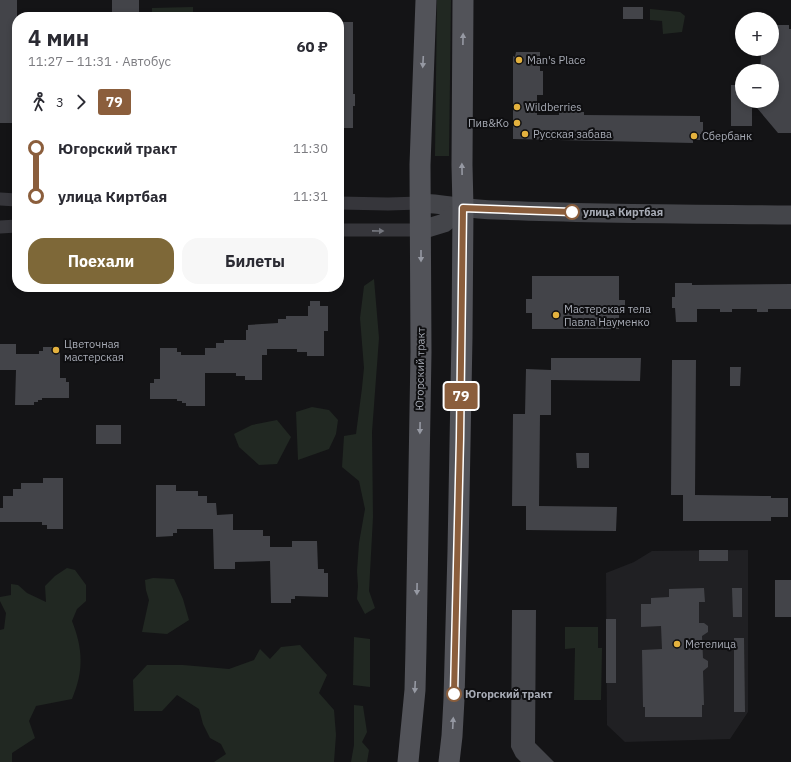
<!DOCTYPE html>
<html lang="ru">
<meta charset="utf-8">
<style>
body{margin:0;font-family:"IBM Plex Sans",sans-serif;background:#f7f7f7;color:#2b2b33;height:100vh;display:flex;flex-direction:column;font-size:15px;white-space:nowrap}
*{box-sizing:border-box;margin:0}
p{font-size:13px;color:#7c7c81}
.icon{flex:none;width:22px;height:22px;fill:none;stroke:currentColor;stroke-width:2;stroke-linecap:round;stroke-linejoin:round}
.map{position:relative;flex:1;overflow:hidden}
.sheet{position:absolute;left:12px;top:12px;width:332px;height:280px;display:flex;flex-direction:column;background:#fff;border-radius:16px;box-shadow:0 2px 6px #0003}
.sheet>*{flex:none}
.badge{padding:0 8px;border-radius:3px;font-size:14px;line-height:26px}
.tools{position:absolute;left:735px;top:12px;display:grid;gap:8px}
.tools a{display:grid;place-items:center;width:44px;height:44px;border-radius:50%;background:#fff;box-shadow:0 2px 6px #0003;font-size:20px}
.map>.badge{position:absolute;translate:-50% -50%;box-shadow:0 0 0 2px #fff}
.legs{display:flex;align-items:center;gap:6px;height:44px;padding:0 16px;font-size:13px}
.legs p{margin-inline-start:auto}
.summary{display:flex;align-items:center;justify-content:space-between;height:68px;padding:0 16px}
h1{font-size:22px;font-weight:700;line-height:30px}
.button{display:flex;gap:8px;margin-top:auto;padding:8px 16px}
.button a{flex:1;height:46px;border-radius:16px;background:#7e6838;color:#fff;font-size:16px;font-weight:700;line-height:46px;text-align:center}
.button a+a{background:#f7f7f7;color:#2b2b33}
ul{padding:0 16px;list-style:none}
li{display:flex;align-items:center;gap:14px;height:48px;font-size:15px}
li i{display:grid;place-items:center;width:6px;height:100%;margin:0 5px;background:currentColor}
li i::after{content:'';width:10px;height:10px;margin:-5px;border:3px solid;border-radius:50%;background:#fff}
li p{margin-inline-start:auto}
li:first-child i{background:linear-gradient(#0000 50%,currentColor 0)}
li:last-child i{background:linear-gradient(currentColor 50%,#0000 0)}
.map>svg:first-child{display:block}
.built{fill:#202023}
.green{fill:#212822}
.building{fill:#434449}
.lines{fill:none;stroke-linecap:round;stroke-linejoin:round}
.street{stroke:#36363b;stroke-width:13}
.secondary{stroke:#44454a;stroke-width:19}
.primary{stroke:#525359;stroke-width:21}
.oneway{fill:#9699a3}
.oneway2{fill:#74767e}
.line-1-casing{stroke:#fff;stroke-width:9}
.line-1{stroke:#8b5e3c;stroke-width:6}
.poi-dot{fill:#e4b23e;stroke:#0f0f11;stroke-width:1.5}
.stop-1-dot{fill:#fff;stroke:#8b5e3c;stroke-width:2}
.labels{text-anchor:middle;stroke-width:4;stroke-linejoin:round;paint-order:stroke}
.poi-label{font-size:11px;fill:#a7abb5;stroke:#0f0f11;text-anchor:start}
.stop-label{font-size:11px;font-weight:bold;fill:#a7abb5;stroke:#0f0f11;text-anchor:start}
.street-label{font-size:11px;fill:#a7abb5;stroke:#0f0f11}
</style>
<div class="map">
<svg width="791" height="762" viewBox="0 0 791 762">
<rect width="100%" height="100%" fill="#141416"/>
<path class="built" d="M748,550V712L730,739L625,742L607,725L606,573L634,562L652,551Z"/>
<g class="green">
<path d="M437,0H451L449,156H435Z"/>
<path d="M193,7V17H152V8Z"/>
<path d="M650,9L680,12L685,16L682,32L663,34L662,21L650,20Z"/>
<path d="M374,279L379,338L372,432L373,517L369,591L375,608L365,614L357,599L358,586L357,571L359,543L365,509L359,481L342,467L344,436L356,434L362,388L364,368L360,318L364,286Z"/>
<path d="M312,407L329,410L338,420L336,434L329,449L298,460L296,412Z"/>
<path d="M277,420L291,437L277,464L259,465L239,447L234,434L252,425Z"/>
<path d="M67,568L75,570L86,585V601L77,609L72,621C83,649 84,671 72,699L36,706L29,721L35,738L12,753V762H0V630L4,629L6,613L0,601V597L11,595V584L18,585L27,593L46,602L45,586L55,576Z"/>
<path d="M153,578L174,579L183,599L189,620L167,634L142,632L149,600L146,590L145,580Z"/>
<path d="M565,627H598V648H602L601,700H574L575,648L565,649Z"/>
<path d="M354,637L370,639V687L353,685Z"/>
<path d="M300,645L327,675L319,693L334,710L336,735L334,762H214L226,754L221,744L210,738L203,724L199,709L177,695L162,711H134L133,680L147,665H183L229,669L254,660L260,649L270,659L281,647Z"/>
<path d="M354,705L363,706L367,732L362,742L369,750L367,762H351L354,745Z"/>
</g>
<g class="building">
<rect x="0" y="0" width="17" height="123"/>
<rect x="112" y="0" width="27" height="17"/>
<rect x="623" y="7" width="20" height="12"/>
<path d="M339,22H353V94H355V106H353V128H339Z"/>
<path d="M773,25H789V29H791V133H778L752,102V126H731V85H742V101H772V71H760L761,54H766V49H772V28H773Z"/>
<path d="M516,52H540V71H543V95H537V115H559V111L584,112V115L700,116V122H703V134H700V140H693V143L513,139V56L515,57Z"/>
<path d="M532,276H619V300H625V314H619V329H532V313H526V299H532Z"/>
<path d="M675,283H692V285L791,284V309H768V312H757V309H732V312H720V309H697V322H676L675,308H672V297H675Z"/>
<path d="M310,301H320V306H328V331H324V356H307V352H297V349H267V355H262V380H245V376H236V373H205V406H186V403H182V401H177V399H150V383H154V379H160V348H177V352H181V355H205V348H216V343H224V340H246V330H248V325L278,323V319H286V316H308V306H310Z"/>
<path d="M0,344H16V354H39V351H43V347H60V378H66V382H69V398H42V400H38V402H34V405H15L16,370H0Z"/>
<path d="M551,358H641L640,381L551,380V415H540L539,506L617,507L616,531L526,530V506H512L513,414H525L526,369L551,370Z"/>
<path d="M672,360H696L695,495L771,496V498H788V517H771V521H683V495H671Z"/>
<path d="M730,367H741L740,386H730Z"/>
<rect x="96" y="425" width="25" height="19"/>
<path d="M576,453H589V468H577Z"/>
<path d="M43,478H63V529H47V525H42V522H0V508H3V496H13V489H21V483H43Z"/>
<path d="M156,485H176V491H198V496H207V503H216L217,515L233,514V530H263V536H270V547H292V541H317L318,569H324V573H328V597L295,596V599H291V603H271L270,561L235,562V569H214L213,529H177V533H173V536L156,537Z"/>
<rect x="699" y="550" width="29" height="11"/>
<rect x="775" y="580" width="16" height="37"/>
<path d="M704,588L705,602H699V623H704L708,626V632L702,636L703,658L708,661V667L703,671L704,705H702V717H645V707H643L642,650L662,649L661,626L641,627V604H651V598L669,597V589Z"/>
<path d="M732,588H742V617H733Z"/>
<path d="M512,610H536L535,743L554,762H521L516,757L511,747Z"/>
<rect x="606" y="619" width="10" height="64"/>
<path d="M734,638H744L745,712H734Z"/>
</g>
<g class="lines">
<g class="street">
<path d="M0,199L17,200"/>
<path d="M339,203L388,204L420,203"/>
<path d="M0,227L17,226"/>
<path d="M339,230H421"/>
</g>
<g class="secondary">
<path d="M420,203C446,204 470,210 496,210C594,214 693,214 791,215"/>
<path d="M421,230L444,223L463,208"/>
</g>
<g class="primary">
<path d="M408,762L415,690L416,648L421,352L420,165L426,0"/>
<path d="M449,762L452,736L454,699L458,551L462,337L463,208L462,165L463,0"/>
</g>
</g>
<defs><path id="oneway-solid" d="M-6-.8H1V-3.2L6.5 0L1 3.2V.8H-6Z"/></defs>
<g class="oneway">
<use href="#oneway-solid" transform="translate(463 39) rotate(-89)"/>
<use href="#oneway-solid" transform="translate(423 62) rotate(93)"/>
<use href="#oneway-solid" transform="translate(462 169) rotate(-91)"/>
<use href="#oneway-solid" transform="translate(421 256) rotate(90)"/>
<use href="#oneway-solid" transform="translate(420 428) rotate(91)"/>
<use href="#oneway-solid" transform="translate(417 589) rotate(91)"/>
<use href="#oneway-solid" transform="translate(415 687) rotate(93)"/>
<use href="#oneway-solid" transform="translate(453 723) rotate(-87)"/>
</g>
<use class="oneway2" href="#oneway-solid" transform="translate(378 231) rotate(1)"/>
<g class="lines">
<defs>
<path id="line-1" d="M454,694L460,438L463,208L572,212"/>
</defs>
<use href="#line-1" class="line-1-casing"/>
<use href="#line-1" class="line-1"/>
</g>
<g class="poi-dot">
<circle cx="519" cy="60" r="4"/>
<circle cx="517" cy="107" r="4"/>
<circle cx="517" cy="123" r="4"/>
<circle cx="525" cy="134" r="4"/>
<circle cx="694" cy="136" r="4"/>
<circle cx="556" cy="315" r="4"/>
<circle cx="56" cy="350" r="4"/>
<circle cx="677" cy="644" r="4"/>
</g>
<g class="stop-1-dot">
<circle cx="572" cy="212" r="7"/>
<circle cx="454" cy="694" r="7"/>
</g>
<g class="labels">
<g class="poi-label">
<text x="527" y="64">Man's Place</text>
<text x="525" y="111">Wildberries</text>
<text x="509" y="127" text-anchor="end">Пив&amp;Ко</text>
<text x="533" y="138">Русская забава</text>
<text x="702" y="140">Сбербанк</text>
<text x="564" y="313">Мастерская тела<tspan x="564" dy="13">Павла Науменко</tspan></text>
<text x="64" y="348">Цветочная<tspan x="64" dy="13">мастерская</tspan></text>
<text x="685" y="648">Метелица</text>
</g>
<g class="stop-label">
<text x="583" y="216">улица Киртбая</text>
<text x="465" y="698">Югорский тракт</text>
</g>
<g class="street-label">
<text transform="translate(420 369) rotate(-89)" y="4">Югорский тракт</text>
</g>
</g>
</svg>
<div class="tools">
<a>+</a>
<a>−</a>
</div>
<b class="badge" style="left:461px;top:396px;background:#8b5e3c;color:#fff">79</b>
<section class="sheet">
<div class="summary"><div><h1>4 мин</h1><p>11:27 – 11:31 · Автобус</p></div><b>60 ₽</b></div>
<div class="legs"><svg class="icon" aria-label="walk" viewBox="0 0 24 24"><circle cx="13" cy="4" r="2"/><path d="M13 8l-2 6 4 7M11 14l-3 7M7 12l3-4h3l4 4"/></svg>3<svg class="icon" aria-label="forward" viewBox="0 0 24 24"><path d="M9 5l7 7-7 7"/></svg><b class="badge" style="background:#8b5e3c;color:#fff">79</b></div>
<ul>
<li><i style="color:#8b5e3c"></i><b>Югорский тракт</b><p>11:30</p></li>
<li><i style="color:#8b5e3c"></i><b>улица Киртбая</b><p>11:31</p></li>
</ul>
<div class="button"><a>Поехали</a><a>Билеты</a></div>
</section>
</div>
